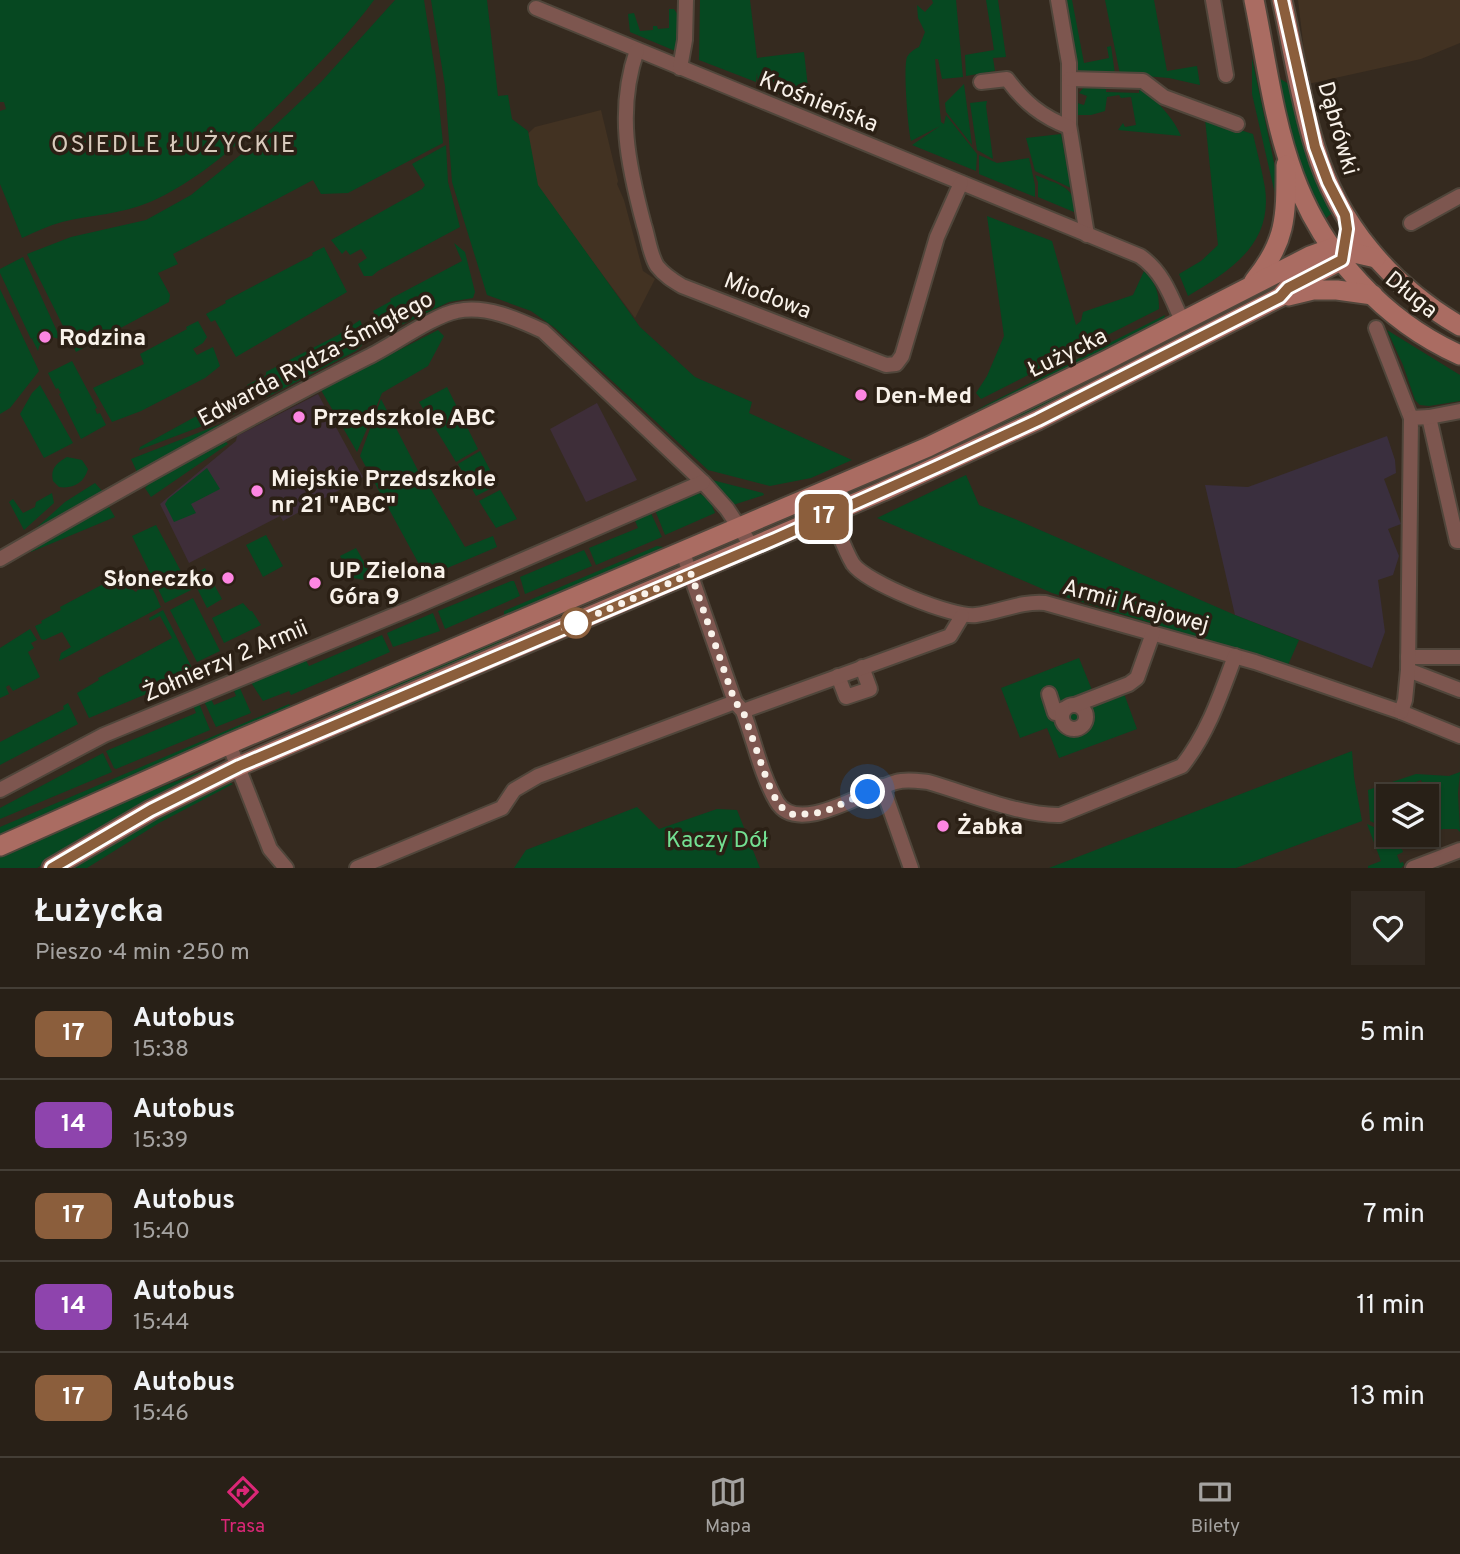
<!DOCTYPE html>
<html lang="pl">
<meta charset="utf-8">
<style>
body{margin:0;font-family:Overpass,sans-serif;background:#302820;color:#f1f3f6;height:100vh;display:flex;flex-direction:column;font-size:26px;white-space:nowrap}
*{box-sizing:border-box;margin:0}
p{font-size:23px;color:#a5a3a1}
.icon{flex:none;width:38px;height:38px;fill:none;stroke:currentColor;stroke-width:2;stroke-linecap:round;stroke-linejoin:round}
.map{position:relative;height:868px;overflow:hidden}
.sheet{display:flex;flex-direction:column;background:#282017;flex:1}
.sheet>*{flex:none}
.badge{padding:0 14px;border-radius:10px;font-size:24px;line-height:46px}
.controls{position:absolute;left:1376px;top:784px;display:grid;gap:14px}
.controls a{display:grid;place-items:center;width:63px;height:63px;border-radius:0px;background:#282017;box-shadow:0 2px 5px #0004,0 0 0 2px #443e36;font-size:35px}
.you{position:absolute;width:35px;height:35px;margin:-18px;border:5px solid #fff;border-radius:50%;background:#1a73e8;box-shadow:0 0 0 10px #1a73e833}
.map>.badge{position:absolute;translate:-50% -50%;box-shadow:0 0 0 4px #fff}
.round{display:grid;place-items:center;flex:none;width:74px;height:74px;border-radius:0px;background:#302820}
.overview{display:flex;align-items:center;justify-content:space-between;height:119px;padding:0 35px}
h1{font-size:33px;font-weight:700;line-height:52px}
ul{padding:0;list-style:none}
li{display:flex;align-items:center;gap:21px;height:91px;padding:0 35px;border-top:2px solid #443e36}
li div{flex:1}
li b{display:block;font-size:26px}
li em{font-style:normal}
li .badge{min-width:77px;font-weight:700;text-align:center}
.tab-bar{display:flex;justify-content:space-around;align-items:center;height:98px;border-top:2px solid #443e36;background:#282017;font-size:19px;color:#a5a3a1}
.tab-bar a{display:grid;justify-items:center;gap:4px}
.tab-bar .active{color:#db2777}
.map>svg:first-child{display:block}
.built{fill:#423222}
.industrial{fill:#3a2f3e}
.education{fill:#3e2e39}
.green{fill:#064821}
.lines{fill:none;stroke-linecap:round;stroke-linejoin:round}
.street-casing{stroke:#50463b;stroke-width:18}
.secondary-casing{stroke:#50463b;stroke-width:23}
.street{stroke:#7d564f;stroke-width:14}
.secondary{stroke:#aa6c62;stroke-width:19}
.line-casing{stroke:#fff;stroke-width:16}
.line{stroke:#8b5e3c;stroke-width:10}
.walk{stroke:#f9f2ea;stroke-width:7;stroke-dasharray:0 12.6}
.poi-dot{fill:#fd86e2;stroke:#2b2015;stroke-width:2.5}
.stop-dot{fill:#fff;stroke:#8b5e3c;stroke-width:3.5}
.labels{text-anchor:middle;stroke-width:7;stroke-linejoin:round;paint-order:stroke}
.street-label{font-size:23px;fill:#f9f2ea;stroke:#2b2015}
.poi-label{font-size:23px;font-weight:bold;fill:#f9f2ea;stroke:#2b2015;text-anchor:start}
.park-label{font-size:23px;fill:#73e092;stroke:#2b2015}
.neighbourhood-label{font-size:24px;letter-spacing:2px;fill:#d9cbbd;stroke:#2b2015}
</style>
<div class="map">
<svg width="1460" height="868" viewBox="0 0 1460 868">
<rect width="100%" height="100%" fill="#352a1f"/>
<g class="built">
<path d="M1298,0H1460V43L1421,59L1308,84Z"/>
<path d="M601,110L618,181L617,184L624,200L643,271L655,279L635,318L540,191L518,143L535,127Z"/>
</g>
<path class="industrial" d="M1387,436L1395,460L1396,473L1384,479L1401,524L1388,529L1399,556L1393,575L1378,580L1385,632L1372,668L1235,615L1205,485L1248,487Z"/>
<g class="education">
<path d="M318,394L363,477L283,521L280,516L189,563L160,504L236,441L237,436Z"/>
<path d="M597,403L637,480L586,502L550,429Z"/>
</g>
<g class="green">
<path d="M0,0H374C353,29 328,54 303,80C259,125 209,176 150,202C122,214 91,215 62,222C48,226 35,232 22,238L0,184V111L6,109L4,102H0Z"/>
<path d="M395,0H424L436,77L443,143L348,193L321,194L313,180L173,254L178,264L158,273L170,295L169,302L76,352L27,254L71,237L146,220L191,195L266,134L321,82Z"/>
<path d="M431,0H487L498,96L508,95L512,119L528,131L538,185L640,327L695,377L752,402L749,413L852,460L811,478L770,486L708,470L555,328L531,311L487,295L452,182L445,86Z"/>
<path d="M700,0H750L757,58L804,52L810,105L758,86L757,73L756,82L699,60Z"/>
<path d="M932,0H956L963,77L942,79L938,59H935L941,122L944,124L946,115L977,154L976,171L912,145L940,126L911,141C908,129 903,67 907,57C910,52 914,49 919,47L925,32L918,18L917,5L925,12L933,3Z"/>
<path d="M986,0H998L1006,57L993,58L995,71L966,76L965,55L994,50Z"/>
<path d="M1063,0H1072L1084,63L1109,58L1107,47L1111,46L1115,74L1082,73L1075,68Z"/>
<path d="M1105,0H1154L1167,71L1197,66L1200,85L1169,78L1120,74Z"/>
<path d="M669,9H674L678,15L680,53L630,32L628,14L634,13L640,31L653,30V26H657L658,29L669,28Z"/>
<path d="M1252,58L1281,196L1273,228L1275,194L1252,94Z"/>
<path d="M1277,77L1294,87L1312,160L1332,213L1324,220L1296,161Z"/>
<path d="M1106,82V92L1139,93L1140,83C1155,103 1170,111 1181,136L1118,130L1123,123L1125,127L1136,125L1131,97L1121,98L1119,95L1107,97L1105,111L1091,115H1073L1074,102L1084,105L1087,96L1079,93L1084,87Z"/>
<path d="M964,84L972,145L946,112L945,103Z"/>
<path d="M987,101L986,106L993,159L977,150L970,103Z"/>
<path d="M1205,119L1253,134C1257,152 1262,170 1265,188C1273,244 1230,271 1188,296L1179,274L1201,261L1218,245Z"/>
<path d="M1061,134L1071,188L1035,171L1026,138Z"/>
<path d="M446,145L448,182L460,227L378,271L372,276H364L358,264L367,258L361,249L350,255L346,250L342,254L331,240L422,189L425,185L412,164Z"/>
<path d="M979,155L997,163L1029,158L1035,185V197L979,174Z"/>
<path d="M1035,175C1056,184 1078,186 1074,212L1038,197V182Z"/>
<path d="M987,216L1052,241L1076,325L1081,321L1083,312L1133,295L1144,271C1156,283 1159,292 1159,309L981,399L976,393L987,376L1004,336Z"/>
<path d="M454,243L465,252L475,292L473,298L449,302L395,328L384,327L380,324L373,311L391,301L390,299L462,261Z"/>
<path d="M324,247L347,292L236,357L215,320L211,322L206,314L226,303L225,301L313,255L312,253Z"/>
<path d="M23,257L61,340C48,334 41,337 38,351L32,339L36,337L31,339L0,273V269Z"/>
<path d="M1311,265L1313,268L1189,330L1138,363L897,478L894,472L818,504L821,511L797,522L793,513Z"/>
<path d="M0,289L39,371L10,408L0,414Z"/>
<path d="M1165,315L1163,322L934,435L986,405Z"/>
<path d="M360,320C365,332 368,342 356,351L267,397C258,398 251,393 247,385L266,375V372L338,335Z"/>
<path d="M198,321L207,337L203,343L193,349L197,355L213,347L220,366L205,378L141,411L112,422L93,388L144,364L140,354L187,329L186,327Z"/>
<path d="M438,330L444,336L428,366L382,393L357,452L321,390Z"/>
<path d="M1387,330L1460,375V401L1429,406L1420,405L1415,400L1403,365Z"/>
<path d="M72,361L97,408L95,409L97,414L100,413L106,425L81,439L59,394L61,393L58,388L56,389L48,373Z"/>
<path d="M40,385L73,443L44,458L20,414L32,393Z"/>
<path d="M447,387L478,449L456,462L419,402Z"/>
<path d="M235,395L238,405L234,414L139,450L140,447Z"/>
<path d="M381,399L427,488H430L465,547L493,536L497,547L426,577L360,456Z"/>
<path d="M231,420L142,471L137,472L131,459Z"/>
<path d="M226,442L228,444L151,497L145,488L151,482Z"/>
<path d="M480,451L498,485L476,496L458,464Z"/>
<path d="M67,457L82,460L88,469C84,483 73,489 59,487L53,481C50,468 57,463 67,457Z"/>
<path d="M207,468L220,489L191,504L196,513L174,522L165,504L168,499Z"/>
<path d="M966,475L979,505L1015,519L1235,615L1299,640L1288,665L1052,593L877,518Z"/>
<path d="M712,480L763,493L764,495L733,505L710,483Z"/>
<path d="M95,483L104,493L38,531L34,530L65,502Z"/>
<path d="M500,490L517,519L496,528L479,501Z"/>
<path d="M52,493L54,503L24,530L9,502L13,499L23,513L35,507L36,502Z"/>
<path d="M699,493L710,500L715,513L665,535L655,510Z"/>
<path d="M109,507L115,517L31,552V549Z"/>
<path d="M650,511L662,537L596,565L589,548L638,528L634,518Z"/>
<path d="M156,525L191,590L165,603L132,536Z"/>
<path d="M266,535L283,566L263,577L246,545Z"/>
<path d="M657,546L669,548L504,619V611Z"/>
<path d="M356,548L372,576L366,580L353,578L340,556Z"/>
<path d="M584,550L592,566L525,594L520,577Z"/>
<path d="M205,568L222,599L207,608L191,576Z"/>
<path d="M130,570L140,576L130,588L136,592L144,583C153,584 157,599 161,607L59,661L61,653L71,647L62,632L44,640L41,639L35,626L42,623L41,621L61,610L60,607Z"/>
<path d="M511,581H514L520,596L445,629L438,611Z"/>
<path d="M193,598L220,651L197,662L170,610Z"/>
<path d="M243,603L250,611H252L261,625L224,643L212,618Z"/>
<path d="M163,610L192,668L187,677L89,718L77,693L99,680L98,678L172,638L160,616L150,621L149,618Z"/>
<path d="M433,613L440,631L393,647L387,633Z"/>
<path d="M30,629L37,640L31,643L34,648L28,652L40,677L13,691L9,685L6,687L9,694L0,698V648Z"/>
<path d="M382,635L390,652L291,695L289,691L263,701L250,681L304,657L309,666Z"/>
<path d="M500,637L505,647L311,730L309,725L384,687Z"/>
<path d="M1079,658L1092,690L1119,680L1137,729L1059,758L1047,728L1020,738L1001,688Z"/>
<path d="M238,684L251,713L216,727L203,699L210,697L214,705L236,696L233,688Z"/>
<path d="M198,701L210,730L116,769L114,768L106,751L196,713L193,705Z"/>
<path d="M68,703L78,724L0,765V742L64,709L63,706Z"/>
<path d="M289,704L292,709L0,838V827Z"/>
<path d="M1352,751L1354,777L1362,821L1236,868H1049Z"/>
<path d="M103,753L112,772L0,819V808Z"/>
<path d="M213,767L214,768L124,814L37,868H0V854L97,812Z"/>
<path d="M1460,772L1458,793L1460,832L1457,829H1443L1431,834L1426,822L1437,817L1421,780L1392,791L1394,796H1388V829L1370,821L1368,790L1416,774L1449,776Z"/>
<path d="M228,782L233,784L159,823L87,868H74L136,828Z"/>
<path d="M637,807L659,829L717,809L737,810L760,868H514L526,850Z"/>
<path d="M1367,824L1403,840L1401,847L1403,852L1397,855L1400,863L1403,862L1404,865L1401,868H1368V866L1381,861Z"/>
</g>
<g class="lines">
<defs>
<g id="street">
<path d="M1058,0L1069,63V125L1087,235"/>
<path d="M1213,0L1226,75"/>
<path d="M536,8L1140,256C1163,272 1171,296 1182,321"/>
<path d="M637,50C616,111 628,165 644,225C648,237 650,255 657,266C664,275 672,280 682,286L886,365L896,364L902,356L937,237L961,183"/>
<path d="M680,68L685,40L686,0"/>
<path d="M1070,79L1143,81L1164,97L1237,124"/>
<path d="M981,82L1007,79C1024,102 1042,117 1069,127"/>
<path d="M1411,223L1460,196"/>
<path d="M1376,328L1411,418"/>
<path d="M1429,417L1457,541H1460"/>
<path d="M831,514C838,530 844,549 853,564C867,583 953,618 976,615C1000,612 1021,601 1045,603L1255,662L1401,712L1460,736"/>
<path d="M682,550L735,702L743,711C754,740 761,775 777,802C798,837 868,789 896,782C906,779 918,781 928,782C967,793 1021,816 1060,815L1182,766C1208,733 1221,694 1235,656"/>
<path d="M0,559C121,489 243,420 368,357C391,346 434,315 457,311C486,305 517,319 543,331L703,482L727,509L753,548"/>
<path d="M1408,657H1460"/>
<path d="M1408,670L1460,690"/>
<path d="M838,676L846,697L870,689L862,667"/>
<path d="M1049,694L1055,713L1064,709"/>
<circle cx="1074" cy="717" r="12"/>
<path d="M1075,705L1129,684L1137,678L1153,633"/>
<path d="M743,711L950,636L962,616"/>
<path d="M1401,712L1405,700L1408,670L1411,418L1429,417L1460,411"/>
<path d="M229,744L270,849L286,868"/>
<path d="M882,786L911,868"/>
<path d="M0,790L104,735L414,607L703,482"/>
<path d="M357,868L502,808L514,790L538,776L735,702"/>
<path d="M1413,868L1460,850"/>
</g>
<g id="secondary">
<path d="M1254,0C1266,58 1273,120 1294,176C1323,254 1384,321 1460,355"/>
<path d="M1282,0C1293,49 1300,99 1315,147C1338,224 1391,286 1460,326"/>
<path d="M1254,281C1287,241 1286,215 1286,165"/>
<path d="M1288,296L1313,290H1337L1373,295"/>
<path d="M0,846L229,744L928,447L1105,361L1310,256L1332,248L1376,258"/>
<path d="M52,868L151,810L239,766L883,491L1038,420L1280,297L1288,288L1342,260"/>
</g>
</defs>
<use href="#street" class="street-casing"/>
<use href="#secondary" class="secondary-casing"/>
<use href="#street" class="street"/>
<use href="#secondary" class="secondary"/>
</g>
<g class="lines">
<defs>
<path id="line" d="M52,868L151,810L239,766L775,539L936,467L1038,420L1280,297L1288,288L1342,260L1347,229L1345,215L1328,182L1315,147L1282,0"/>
</defs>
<use href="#line" class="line-casing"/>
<use href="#line" class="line"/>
<path class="walk" d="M576,623L564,628L691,574L735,702L743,711L768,783L778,804L785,810L794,815L824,812L868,792"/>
</g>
<g class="poi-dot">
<circle cx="45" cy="337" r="7"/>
<circle cx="861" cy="395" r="7"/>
<circle cx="299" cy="417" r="7"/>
<circle cx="257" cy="491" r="7"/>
<circle cx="228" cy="578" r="7"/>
<circle cx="315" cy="583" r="7"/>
<circle cx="943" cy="826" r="7"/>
</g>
<circle class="stop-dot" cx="576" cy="623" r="14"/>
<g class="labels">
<g class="street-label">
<text transform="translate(819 101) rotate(22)" y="8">Krośnieńska</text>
<text transform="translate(1339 128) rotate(74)" y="8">Dąbrówki</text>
<text transform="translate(1412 294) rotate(39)" y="8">Długa</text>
<text transform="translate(768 295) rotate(21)" y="8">Miodowa</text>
<text transform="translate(1067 352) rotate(-26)" y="8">Łużycka</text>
<text transform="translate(315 358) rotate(-28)" y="8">Edwarda Rydza-Śmigłego</text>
<text transform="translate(1136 605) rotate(15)" y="8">Armii Krajowej</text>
<text transform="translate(225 660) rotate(-23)" y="8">Żołnierzy 2 Armii</text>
</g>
<g class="poi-label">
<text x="59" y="345">Rodzina</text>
<text x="875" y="403">Den-Med</text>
<text x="313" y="425">Przedszkole ABC</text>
<text x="271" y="486">Miejskie Przedszkole<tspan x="271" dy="26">nr 21 "ABC"</tspan></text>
<text x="329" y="578">UP Zielona<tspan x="329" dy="26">Góra 9</tspan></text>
<text x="214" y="586" text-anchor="end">Słoneczko</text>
<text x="957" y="834">Żabka</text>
</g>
<g class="park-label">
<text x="717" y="847">Kaczy Dół</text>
</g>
<g class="neighbourhood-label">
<text x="174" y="152">OSIEDLE ŁUŻYCKIE</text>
</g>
</g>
</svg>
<div class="controls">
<a><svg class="icon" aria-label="layers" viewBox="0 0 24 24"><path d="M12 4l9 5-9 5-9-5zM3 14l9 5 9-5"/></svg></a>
</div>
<div class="you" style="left:868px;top:792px"></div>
<b class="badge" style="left:824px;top:517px;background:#8b5e3c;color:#fff">17</b>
</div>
<section class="sheet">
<div class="overview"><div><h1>Łużycka</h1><p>Pieszo · 4 min · 250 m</p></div><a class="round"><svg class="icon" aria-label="heart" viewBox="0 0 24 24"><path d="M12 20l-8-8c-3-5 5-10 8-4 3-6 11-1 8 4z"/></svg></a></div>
<ul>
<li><span class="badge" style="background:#8b5e3c;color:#fff">17</span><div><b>Autobus</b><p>15:38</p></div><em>5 min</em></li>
<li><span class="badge" style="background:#8e44ad;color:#fff">14</span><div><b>Autobus</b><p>15:39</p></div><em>6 min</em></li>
<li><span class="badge" style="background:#8b5e3c;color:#fff">17</span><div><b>Autobus</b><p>15:40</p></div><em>7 min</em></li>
<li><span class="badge" style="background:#8e44ad;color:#fff">14</span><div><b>Autobus</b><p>15:44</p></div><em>11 min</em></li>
<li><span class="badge" style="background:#8b5e3c;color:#fff">17</span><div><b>Autobus</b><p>15:46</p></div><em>13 min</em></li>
</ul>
</section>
<nav class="tab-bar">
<a class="active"><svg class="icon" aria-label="directions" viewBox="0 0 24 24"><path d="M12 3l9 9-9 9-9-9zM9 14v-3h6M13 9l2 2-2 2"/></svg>Trasa</a>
<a><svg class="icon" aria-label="map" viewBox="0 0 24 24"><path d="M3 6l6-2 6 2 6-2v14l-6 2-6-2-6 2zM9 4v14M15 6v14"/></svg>Mapa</a>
<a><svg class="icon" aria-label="tickets" viewBox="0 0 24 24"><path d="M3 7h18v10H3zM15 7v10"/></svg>Bilety</a>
</nav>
